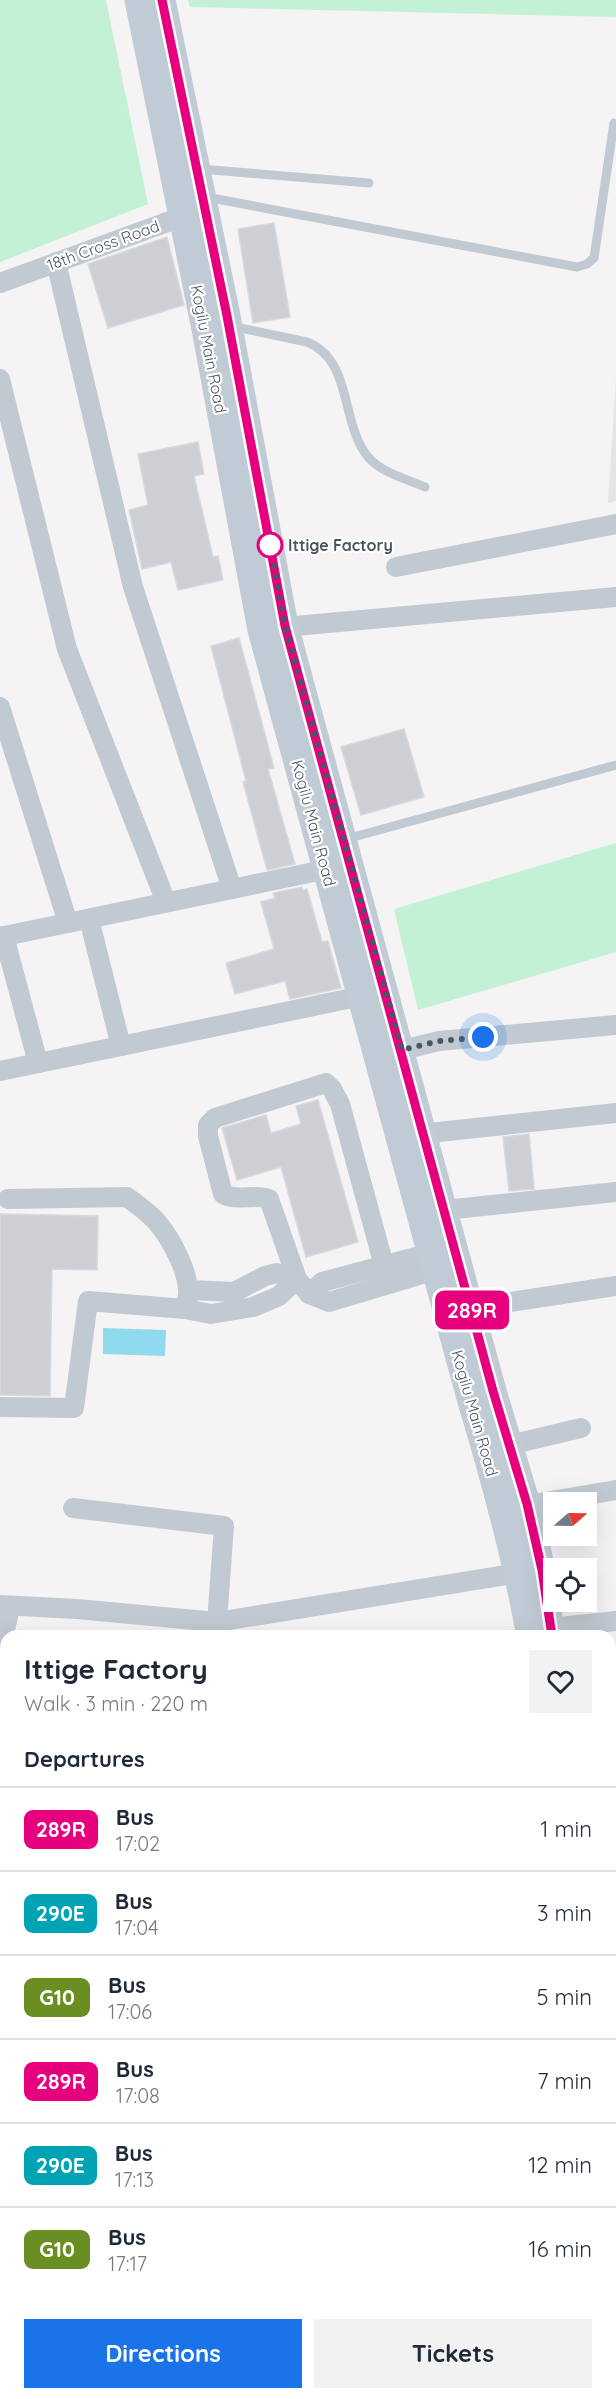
<!DOCTYPE html>
<meta charset="utf-8">
<style>
body{margin:0;font-family:Quicksand,sans-serif;background:#f2f2f3;color:#1f2937;height:100vh;display:flex;flex-direction:column;font-size:22px;white-space:nowrap}
*{box-sizing:border-box;margin:0}
p{font-size:20px;color:#747a83}
.icon{flex:none;width:33px;height:33px;fill:none;stroke:currentColor;stroke-width:2;stroke-linecap:round;stroke-linejoin:round}
.map{position:relative;flex:1;overflow:hidden}
.side{position:absolute;left:0px;top:1630px;width:616px;height:770px;display:flex;flex-direction:column;background:#fff;border-radius:18px 18px 0 0;box-shadow:0 6px 24px #0002}
.side>*{flex:none}
.badge{padding:0 12px;border-radius:9px;font-size:21px;line-height:39px}
.needle{width:39px;rotate:70deg}
.tools{position:absolute;left:543px;top:1492px;display:grid;gap:12px}
.tools a{display:grid;place-items:center;width:54px;height:54px;border-radius:0px;background:#fff;box-shadow:0 6px 24px #0002;font-size:30px}
.you{position:absolute;width:30px;height:30px;margin:-15px;border:4px solid #fff;border-radius:50%;background:#1a73e8;box-shadow:0 0 0 9px #1a73e833}
.map>.badge{position:absolute;translate:-50% -50%;box-shadow:0 0 0 3px #fff}
h2{padding:0 24px;font-size:22px;line-height:54px}
.round{display:grid;place-items:center;flex:none;width:63px;height:63px;border-radius:0px;background:#f2f2f3}
.head{display:flex;align-items:center;justify-content:space-between;height:102px;padding:0 24px}
h1{font-size:28px;font-weight:700;line-height:45px}
.cta{display:flex;gap:12px;margin-top:auto;padding:12px 24px}
.cta a{flex:1;height:69px;border-radius:0px;background:#1a73e8;color:#fff;font-size:24px;font-weight:700;line-height:69px;text-align:center}
.cta a+a{background:#f2f2f3;color:#1f2937}
ul{padding:0;list-style:none}
li{display:flex;align-items:center;gap:18px;height:84px;padding:0 24px;border-top:2px solid #e0e1e3}
li div{flex:1}
li b{display:block;font-size:22px}
li em{font-style:normal}
li .badge{min-width:66px;font-weight:700;text-align:center}
.map>svg:first-child{display:block}
.education{fill:#e6e4e5}
.green{fill:#c3f1d5}
.water{fill:#90daee}
.building{fill:#cdcfd5;stroke:#d7d9de;stroke-width:1.5}
.lines{fill:none;stroke-linecap:round;stroke-linejoin:round}
.lane{stroke:#c1cad2;stroke-width:9}
.street{stroke:#c1cad2;stroke-width:20}
.secondary{stroke:#c1cbd6;stroke-width:27}
.primary{stroke:#b3c2d1;stroke-width:30}
.line-casing{stroke:#fff;stroke-width:14}
.line{stroke:#e6007e;stroke-width:9}
.walk{stroke:#4a5661;stroke-width:6;stroke-dasharray:0 10.8}
.stop-dot{fill:#fff;stroke:#e6007e;stroke-width:3}
.labels{text-anchor:middle;stroke-width:4.5;stroke-linejoin:round;paint-order:stroke}
.street-label{font-size:16px;fill:#4a5661;stroke:#fff}
.stop-label{font-size:16px;font-weight:bold;fill:#4a5661;stroke:#fff;text-anchor:start}
</style>
<div class="map">
<svg width="616" height="2399" viewBox="0 0 616 2399">
<rect width="100%" height="100%" fill="#f5f3f3"/>
<path class="education" d="M616,378V501L608,503Z"/>
<g class="green">
<path d="M0,0H106L148,204L0,262Z"/>
<path d="M188,0H616V17L190,7Z"/>
<path d="M616,843V952L418,1010L394,909Z"/>
<path d="M0,2128L6,2153V2334H0Z"/>
</g>
<path class="water" d="M103,1328L166,1330L165,1356L103,1354Z"/>
<g class="building">
<path d="M274,223L290,317L253,323L238,229Z"/>
<path d="M167,237L184,305L108,328L88,264Z"/>
<path d="M198,442L204,474L194,476L213,557L218,556L223,580L178,590L171,562L142,569L129,510L148,505L138,454Z"/>
<path d="M239,638L274,768L268,769L295,864L267,870L243,782L246,781L211,646Z"/>
<path d="M404,729L424,797L361,815L341,747Z"/>
<path d="M302,887L303,890L307,889L322,942L328,941L341,988L290,999L285,981L235,994L226,963L274,949L261,902L275,898L273,893Z"/>
<path d="M318,1100L358,1242L306,1257L281,1167L237,1180L222,1128L266,1115L271,1133L301,1124L296,1106Z"/>
<path d="M529,1134L534,1189L509,1191L503,1137Z"/>
<path d="M0,1214L98,1216L97,1270L52,1269L50,1396L0,1395Z"/>
</g>
<g class="lines">
<g class="lane">
<path d="M200,169L369,183"/>
<path d="M206,197L577,267L587,264L594,258L614,123"/>
<path d="M231,326L307,342C353,360 340,423 368,457C382,473 406,479 425,487"/>
<path d="M346,839L616,765"/>
<path d="M69,2394L71,2399"/>
<path d="M168,2394L169,2399"/>
<path d="M304,2399L311,2394"/>
</g>
<g class="street">
<path d="M56,262L133,587L232,889"/>
<path d="M0,283L195,212"/>
<path d="M0,379L67,649L166,902"/>
<path d="M396,567L616,524"/>
<path d="M273,628L616,597"/>
<path d="M0,707L68,923"/>
<path d="M89,919L121,1046"/>
<path d="M4,936L38,1063"/>
<path d="M0,937L338,867"/>
<path d="M402,1050L439,1041L616,1025"/>
<path d="M0,1071L362,996"/>
<path d="M410,1135L616,1113"/>
<path d="M8,1199L127,1197C136,1204 148,1212 156,1221C171,1238 193,1278 187,1301"/>
<path d="M445,1210L616,1192"/>
<path d="M389,1284L340,1104L332,1089L326,1083L215,1118L208,1125V1136L223,1194C237,1202 253,1193 269,1199L297,1279L309,1294L329,1302L436,1270"/>
<path d="M309,1294L322,1282L431,1253"/>
<path d="M471,1308L616,1286"/>
<path d="M0,1407L74,1408L88,1301L185,1309L211,1314L253,1307L279,1296L297,1279L277,1273L265,1276L234,1292L190,1290"/>
<path d="M509,1445L581,1428"/>
<path d="M515,1507L616,1490"/>
<path d="M73,1508L224,1526L217,1622"/>
<path d="M0,1605L77,1609L217,1622L519,1573"/>
<path d="M550,1628L616,1621"/>
<path d="M0,1652L10,1607"/>
<path d="M0,1704H6"/>
<path d="M0,1787L6,1788"/>
<path d="M0,1831V1849"/>
<path d="M0,2086L6,2079"/>
</g>
<g class="secondary">
<path d="M138,0L205,329L261,630L470,1398C494,1477 515,1555 530,1636"/>
<path d="M162,0L227,316L285,626L493,1391L527,1504L542,1570L552,1636"/>
<path d="M610,1939L616,2001"/>
<path d="M610,2097L616,2152"/>
<path d="M614,2330L616,2348"/>
</g>
<g class="primary">
<path d="M610,2289L616,2285"/>
<path d="M610,2317L616,2313"/>
<path d="M598,2394L602,2399"/>
<path d="M461,2399L468,2394"/>
<path d="M506,2399L513,2394"/>
</g>
</g>
<g class="lines">
<defs>
<path id="line" d="M162,0L227,316L285,626L493,1391L527,1504L542,1570L552,1636"/>
</defs>
<use href="#line" class="line-casing"/>
<use href="#line" class="line"/>
<path class="walk" d="M270,545L285,626L402,1050L439,1041L483,1037"/>
</g>
<circle class="stop-dot" cx="270" cy="545" r="12"/>
<g class="labels">
<g class="street-label">
<text transform="translate(103 245) rotate(-20)" y="6">18th Cross Road</text>
<text transform="translate(209 349) rotate(79)" y="6">Kogilu Main Road</text>
<text transform="translate(314 823) rotate(75)" y="6">Kogilu Main Road</text>
<text transform="translate(475 1413) rotate(74)" y="6">Kogilu Main Road</text>
</g>
<g class="stop-label">
<text x="288" y="551">Ittige Factory</text>
</g>
</g>
</svg>
<div class="tools">
<a><svg class="needle" viewBox="-14 -14 28 28"><path d="M0-13l5 13h-10z" fill="#e53935"/><path d="M0 13l5-13h-10z" fill="#747a83"/></svg></a>
<a><svg class="icon" aria-label="locate" viewBox="0 0 24 24"><circle cx="12" cy="12" r="6"/><path d="M12 2v4M12 18v4M2 12h4M18 12h4"/></svg></a>
</div>
<div class="you" style="left:483px;top:1037px"></div>
<b class="badge" style="left:472px;top:1310px;background:#e6007e;color:#fff">289R</b>
<section class="side">
<div class="head"><div><h1>Ittige Factory</h1><p>Walk · 3 min · 220 m</p></div><a class="round"><svg class="icon" aria-label="heart" viewBox="0 0 24 24"><path d="M12 20l-8-8c-3-5 5-10 8-4 3-6 11-1 8 4z"/></svg></a></div>
<h2>Departures</h2>
<ul>
<li><span class="badge" style="background:#e6007e;color:#fff">289R</span><div><b>Bus</b><p>17:02</p></div><em>1 min</em></li>
<li><span class="badge" style="background:#00a3b4;color:#fff">290E</span><div><b>Bus</b><p>17:04</p></div><em>3 min</em></li>
<li><span class="badge" style="background:#6b8e23;color:#fff">G10</span><div><b>Bus</b><p>17:06</p></div><em>5 min</em></li>
<li><span class="badge" style="background:#e6007e;color:#fff">289R</span><div><b>Bus</b><p>17:08</p></div><em>7 min</em></li>
<li><span class="badge" style="background:#00a3b4;color:#fff">290E</span><div><b>Bus</b><p>17:13</p></div><em>12 min</em></li>
<li><span class="badge" style="background:#6b8e23;color:#fff">G10</span><div><b>Bus</b><p>17:17</p></div><em>16 min</em></li>
</ul>
<div class="cta"><a>Directions</a><a>Tickets</a></div>
</section>
</div>
